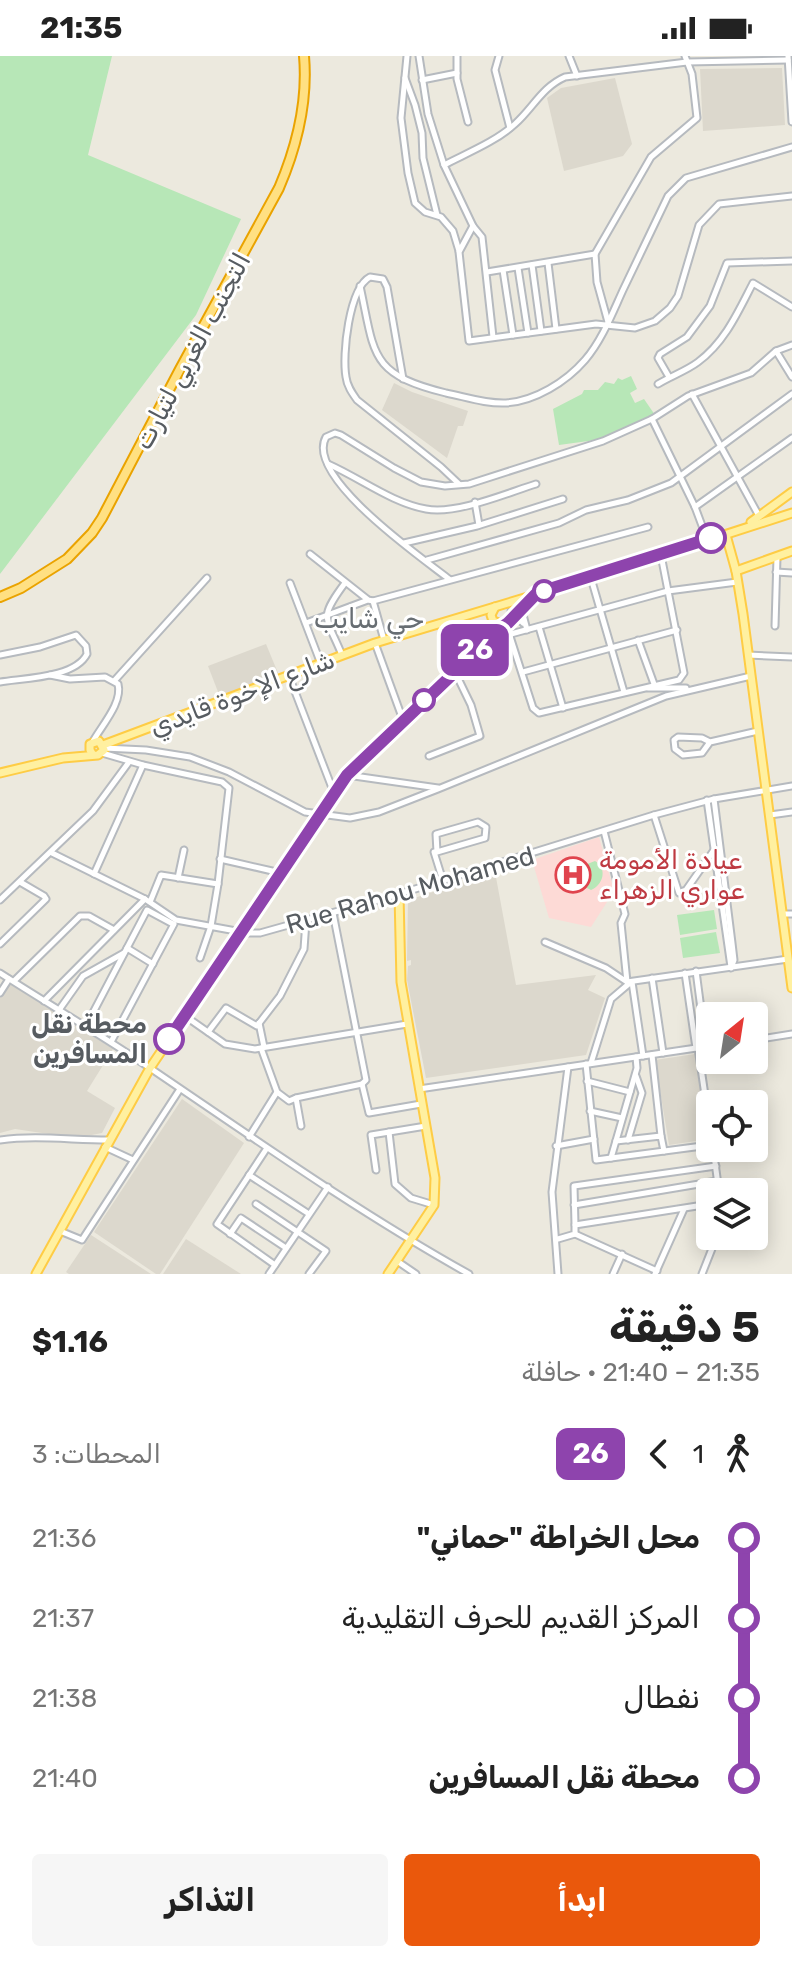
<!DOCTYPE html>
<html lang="ar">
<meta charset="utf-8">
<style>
body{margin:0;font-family:Rubik,"Noto Naskh Arabic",sans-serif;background:#f6f6f6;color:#222;direction:rtl;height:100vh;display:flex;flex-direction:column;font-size:30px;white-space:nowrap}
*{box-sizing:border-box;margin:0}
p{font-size:26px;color:#767676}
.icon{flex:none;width:44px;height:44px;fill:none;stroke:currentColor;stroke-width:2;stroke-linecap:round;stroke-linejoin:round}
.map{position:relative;height:1218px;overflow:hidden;direction:ltr}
.details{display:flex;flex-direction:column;background:#fff;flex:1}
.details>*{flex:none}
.badge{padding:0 16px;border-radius:12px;font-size:28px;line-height:52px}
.needle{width:52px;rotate:30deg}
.buttons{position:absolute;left:696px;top:946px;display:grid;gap:16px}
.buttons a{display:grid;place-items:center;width:72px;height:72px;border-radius:8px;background:#fff;box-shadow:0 4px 20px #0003;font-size:40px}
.map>.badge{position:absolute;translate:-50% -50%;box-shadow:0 0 0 4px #fff}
.legs{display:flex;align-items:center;gap:12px;height:88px;padding:0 32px;font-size:26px}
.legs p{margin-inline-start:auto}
.headline{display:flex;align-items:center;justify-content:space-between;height:136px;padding:0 32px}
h1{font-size:44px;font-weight:700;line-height:60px}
.primary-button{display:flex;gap:16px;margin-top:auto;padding:16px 32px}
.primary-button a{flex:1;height:92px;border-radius:8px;background:#ea580c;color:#fff;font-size:32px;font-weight:700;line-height:92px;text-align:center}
.primary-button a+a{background:#f6f6f6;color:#222}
ul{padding:0 32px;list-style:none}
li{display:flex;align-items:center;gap:28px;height:80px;font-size:30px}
li i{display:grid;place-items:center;width:12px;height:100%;margin:0 10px;background:currentColor}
li i::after{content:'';width:20px;height:20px;margin:-10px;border:6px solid;border-radius:50%;background:#fff}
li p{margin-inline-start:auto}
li:first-child i{background:linear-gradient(#0000 50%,currentColor 0)}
li:last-child i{background:linear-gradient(currentColor 50%,#0000 0)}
.status{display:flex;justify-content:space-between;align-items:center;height:56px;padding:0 40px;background:#fff;direction:ltr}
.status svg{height:22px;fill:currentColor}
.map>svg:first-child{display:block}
.education{fill:#dcd8cd}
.medical{fill:#fddad6}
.green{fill:#b7e7b7}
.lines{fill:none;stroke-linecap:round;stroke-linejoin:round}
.minor-casing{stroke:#b6babf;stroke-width:9}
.major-casing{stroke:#fecc45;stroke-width:11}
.highway-casing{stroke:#eaa300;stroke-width:12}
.minor{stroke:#fff;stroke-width:5}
.major{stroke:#fff0a0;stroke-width:7}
.highway{stroke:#ffe082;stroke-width:8}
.major-bridge-casing{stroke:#fecc45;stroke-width:11;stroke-linecap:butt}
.major-bridge{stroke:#fff0a0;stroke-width:7}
.line-1-casing{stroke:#fff;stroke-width:18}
.line-1{stroke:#8e44ad;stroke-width:12}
.stop-1-dot{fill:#fff;stroke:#8e44ad;stroke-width:4}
.labels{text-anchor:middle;stroke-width:6;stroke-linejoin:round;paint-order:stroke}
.street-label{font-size:26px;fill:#575c61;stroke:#fff}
.health-label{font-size:26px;fill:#be3a42;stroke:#fff;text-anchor:start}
.stop-label{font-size:26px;font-weight:bold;fill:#575c61;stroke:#fff;text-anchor:end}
.neighbourhood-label{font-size:28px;fill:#686e73;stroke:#fff}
</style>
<div class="status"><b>21:35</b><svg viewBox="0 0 49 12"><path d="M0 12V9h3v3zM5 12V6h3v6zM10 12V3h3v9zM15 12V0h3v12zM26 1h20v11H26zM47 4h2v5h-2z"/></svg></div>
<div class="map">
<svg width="792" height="1218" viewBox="0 0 792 1218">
<rect width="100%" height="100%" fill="#ece9de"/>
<g class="education">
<path d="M782,12L785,69L703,75L700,13Z"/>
<path d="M615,22L632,88L623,100L564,115L547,42L561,32Z"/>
<path d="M394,327L412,336L468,355L463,370H458L447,402L382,354Z"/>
<path d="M266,588L278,617L220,641L208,610Z"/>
<path d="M495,816L516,929L596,919L588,934L605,942L586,999L426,1022L407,924L408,910L411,909V904L407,905L408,844Z"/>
<path d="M11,927L113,993L87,1035L115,1052L102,1077L76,1082L15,1073L0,1077V942Z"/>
<path d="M695,998L709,1083L669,1089L655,1004Z"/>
<path d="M182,1043L244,1087L160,1218H156L94,1176Z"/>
<path d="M91,1179L151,1218H69L66,1216Z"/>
<path d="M186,1183L241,1218H163Z"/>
</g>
<path class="medical" d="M599,781L614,835L591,871L549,862L532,804Z"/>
<g class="green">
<path d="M0,0H112L88,99L241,163L196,259L0,518Z"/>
<path d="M631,320L637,333L630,337L635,347L644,343L655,359L603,383L559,389L553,353L582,338L584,334H598L605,326L614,328L618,322L622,324Z"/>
<path d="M595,805C608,813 603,829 591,834L575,826L567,831L566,823L577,812Z"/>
<path d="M714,854L717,873L680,879L677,859Z"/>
<path d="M716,876L720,897L683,902L680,882Z"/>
</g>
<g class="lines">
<defs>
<g id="minor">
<path d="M407,0L401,62L408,117L415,147L425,156L441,161L453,175L459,195"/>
<path d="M419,0L428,58L444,109C467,97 495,86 515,68C533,52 542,31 565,21L687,6L788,4"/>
<path d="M457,0V23L468,66"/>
<path d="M499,0L495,14L510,72"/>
<path d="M569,0L577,20"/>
<path d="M788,0L792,66"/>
<path d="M405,22L415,49L422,77L423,102L437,159"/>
<path d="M422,24L457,17"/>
<path d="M444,109L473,170L482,181L493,281"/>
<path d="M473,170L459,196L469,285L596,268L635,272L655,265L670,252L678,240L699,169L719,148L792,140"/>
<path d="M548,207L556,273"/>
<path d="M532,209L541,275"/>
<path d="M518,212L528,277"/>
<path d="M503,214L513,279"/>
<path d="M487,216L595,198"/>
<path d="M360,230C375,299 369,318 446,337C466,341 486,348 506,347C535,345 566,326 585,304C602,284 612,258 623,234C638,203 653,171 668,140L686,122L792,91"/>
<path d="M608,266L597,226L595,198L651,101L697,62L692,18L685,0"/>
<path d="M776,295L792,289"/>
<path d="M669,321L658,302L660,298L687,281L710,250L727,207L792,205"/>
<path d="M403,323L387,231L383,223L370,221C349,232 342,299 346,321C347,330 352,337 357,344L441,411L459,428"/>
<path d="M658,328C671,320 686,315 698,306C725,286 738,256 753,227L792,251"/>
<path d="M692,338L759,460"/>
<path d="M652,363L695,451L707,483"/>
<path d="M328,408C360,422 392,447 426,453C456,459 507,437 536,428"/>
<path d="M475,446L479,469"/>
<path d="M695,451L792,382"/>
<path d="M404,487L477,470L563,443"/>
<path d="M310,498L367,543"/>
<path d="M427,504L559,467L586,454L628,444L671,427L792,338"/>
<path d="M776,516L792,517"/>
<path d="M591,522L624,636"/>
<path d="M449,523C422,502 304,420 326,381L335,377L341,379L394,412L421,426L445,430L469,428L603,385L652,363L688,340L751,317L776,295L792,321"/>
<path d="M290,527L321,608"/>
<path d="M373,545L384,584"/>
<path d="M511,555L523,567"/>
<path d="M522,555L527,574"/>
<path d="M306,567L368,544L373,545L648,471"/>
<path d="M506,568L533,652L539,657L679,624L684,617L661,499"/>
<path d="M775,570L777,501"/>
<path d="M539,571L563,652"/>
<path d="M511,578L668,535L737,526"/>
<path d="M638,584L654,628"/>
<path d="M375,587L403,664"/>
<path d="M0,599L40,591L76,579L86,590L87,598C75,622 24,622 0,626"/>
<path d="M342,599C326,560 318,563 345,527"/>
<path d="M748,599L792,601"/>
<path d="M523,616L677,574"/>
<path d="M50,619L70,623L105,621L118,628C123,647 101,670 92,687"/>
<path d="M289,620L334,737"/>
<path d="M115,624L207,522"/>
<path d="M648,632H686"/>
<path d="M710,686L702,697L683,699L675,693L674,684L678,681L702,682L710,686L758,675"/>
<path d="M104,692L146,694L190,701L229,716L305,756L350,762L379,756L438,733L666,640L751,620"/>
<path d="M102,697L143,709L222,726L229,732L218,828L211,870L200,902"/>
<path d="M429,700L480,680L471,649L455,616"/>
<path d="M347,719L438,732"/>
<path d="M714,743L732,887L734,904L731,912"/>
<path d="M707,744L731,911"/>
<path d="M654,759L679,837L686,834L714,794"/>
<path d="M770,759L792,756"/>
<path d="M604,775L625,858L621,867L627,926"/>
<path d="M437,796L436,778L478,766L486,771L485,782L437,796H434L443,825"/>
<path d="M52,797L145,843L176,864L247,877H260L399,838L654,759L714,743L792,730"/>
<path d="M220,803L281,817"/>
<path d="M94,818L143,709"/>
<path d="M178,822L184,794"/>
<path d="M0,844L93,755L129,706"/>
<path d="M150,846L161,819L218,828"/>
<path d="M333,857L366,1024L362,1028"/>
<path d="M782,858H792"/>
<path d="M545,886L606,912L627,926L788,903"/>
<path d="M0,888L46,843L44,840L20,826"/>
<path d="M127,892L153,908"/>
<path d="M696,915L706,991"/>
<path d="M0,917C50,949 101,979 150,1012C255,1083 358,1156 469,1218"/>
<path d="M685,917L696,992"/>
<path d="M652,922L663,997"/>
<path d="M14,925L80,860H89L114,874"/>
<path d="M632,926L643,1000"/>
<path d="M0,937L9,923"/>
<path d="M44,945L145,843"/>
<path d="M59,954L83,920L124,897"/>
<path d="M185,960L225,988L255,993L407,968"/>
<path d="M259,967L264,991"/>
<path d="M86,970L147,854L173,868"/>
<path d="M208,976L226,952L257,970L280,940L304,893L306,865"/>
<path d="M754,984L792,978"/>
<path d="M111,986L174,868"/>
<path d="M261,992L277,1036L289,1045L296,1042"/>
<path d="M698,992L710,1073"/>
<path d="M652,999L661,1080"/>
<path d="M591,1007L611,943L631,926"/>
<path d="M586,1008L596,1104L710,1089"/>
<path d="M587,1025L630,1036"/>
<path d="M419,1033L710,990"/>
<path d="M590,1055L622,1062"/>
<path d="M301,1070L296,1042L362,1028L369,1057L421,1048"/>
<path d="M389,1076L395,1128L411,1142L434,1149"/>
<path d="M249,1081L277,1036"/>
<path d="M0,1084C35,1079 72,1084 108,1084"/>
<path d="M628,1084L642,1037L636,1020"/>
<path d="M616,1085L661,1080L664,1095"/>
<path d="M556,1090L594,1083"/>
<path d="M105,1091L133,1104"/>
<path d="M267,1092L217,1168L275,1209"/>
<path d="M713,1092L719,1136"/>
<path d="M611,1102L637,1012L636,1001"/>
<path d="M376,1114L371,1079L426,1070"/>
<path d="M249,1119L309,1158"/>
<path d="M256,1148L326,1195L309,1218"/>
<path d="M574,1149L717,1125"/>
<path d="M575,1169L574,1130L716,1110"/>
<path d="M60,1175L82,1184L180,1033"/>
<path d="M230,1178L241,1162L286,1192"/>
<path d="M575,1178L657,1215"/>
<path d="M558,1183L575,1178V1169L710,1148"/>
<path d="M397,1205L416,1218"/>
<path d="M269,1218L328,1131"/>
<path d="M558,1218L552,1136L568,1011"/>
<path d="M613,1218L622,1198"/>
<path d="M655,1218L684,1153"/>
<path d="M702,1218L717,1180"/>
</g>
<g id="major">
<path d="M751,466L792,436"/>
<path d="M726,479L736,515L743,558L792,932"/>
<path d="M736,515L792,495"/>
<path d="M495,551L491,559L493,565L504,569"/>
<path d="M103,689L375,587L591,522L792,457"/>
<path d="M0,717L63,702L98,699L104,694L99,685L90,688V694L93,699"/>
<path d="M327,748C360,698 408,661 451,619C463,608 472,593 485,583C502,568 521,557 536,539"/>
<path d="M36,1218L150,1012L310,774"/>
<path d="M388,1218L434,1149L435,1122L401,926L399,838"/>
</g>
<path id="highway" d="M0,541L21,532L67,503L92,477L102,462L180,313L279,132C297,90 308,46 304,0"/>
</defs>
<use href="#minor" class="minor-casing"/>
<use href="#major" class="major-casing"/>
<use href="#highway" class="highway-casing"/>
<use href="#minor" class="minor"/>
<use href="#major" class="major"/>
<use href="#highway" class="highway"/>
<defs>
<path id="major-bridge" d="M310,774L327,748"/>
</defs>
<use href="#major-bridge" class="major-bridge-casing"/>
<use href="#major-bridge" class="major-bridge"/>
</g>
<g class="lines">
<defs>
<path id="line-1" d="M169,983L347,719L455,616L486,582L508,567L537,537L711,482"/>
</defs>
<use href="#line-1" class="line-1-casing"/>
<use href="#line-1" class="line-1"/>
</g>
<defs>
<symbol id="hospital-ring" viewBox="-11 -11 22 22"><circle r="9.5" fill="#fff" stroke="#e0444e" stroke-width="1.5"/><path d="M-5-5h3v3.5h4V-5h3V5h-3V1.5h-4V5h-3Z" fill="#e0444e"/></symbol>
</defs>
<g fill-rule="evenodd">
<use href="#hospital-ring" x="553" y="799" width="40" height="40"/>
</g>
<g class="stop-1-dot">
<circle cx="711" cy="482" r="14"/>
<circle cx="544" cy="535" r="10"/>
<circle cx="424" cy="644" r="10"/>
<circle cx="169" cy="983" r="14"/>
</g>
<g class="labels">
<g class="street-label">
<text transform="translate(192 295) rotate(-62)" y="9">التجنب الغربي لتيارت</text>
<text transform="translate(242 637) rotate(-21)" y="9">شارع الإخوة قايدي</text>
<text transform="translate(410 834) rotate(-16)" y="9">Rue Rahou Mohamed</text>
</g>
<g class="health-label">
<text x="599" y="813">عيادة الأمومة<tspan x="599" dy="30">عواري الزهراء</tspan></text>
</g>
<g class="stop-label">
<text x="147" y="977">محطة نقل<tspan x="147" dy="30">المسافرين</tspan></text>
</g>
<g class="neighbourhood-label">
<text x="369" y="572">حي شايب</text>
</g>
</g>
</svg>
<div class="buttons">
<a><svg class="needle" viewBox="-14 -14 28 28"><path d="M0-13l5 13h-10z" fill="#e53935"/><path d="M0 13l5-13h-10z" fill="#767676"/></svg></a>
<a><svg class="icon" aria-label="locate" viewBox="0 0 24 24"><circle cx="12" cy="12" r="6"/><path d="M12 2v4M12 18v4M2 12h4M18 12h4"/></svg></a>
<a><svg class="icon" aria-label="layers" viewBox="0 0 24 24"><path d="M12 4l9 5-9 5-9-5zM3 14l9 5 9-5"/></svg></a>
</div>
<b class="badge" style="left:475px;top:594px;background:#8e44ad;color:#fff">26</b>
</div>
<section class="details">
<div class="headline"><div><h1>5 دقيقة</h1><p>21:35 – 21:40 · حافلة</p></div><b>$1.16</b></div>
<div class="legs"><svg class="icon" aria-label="walk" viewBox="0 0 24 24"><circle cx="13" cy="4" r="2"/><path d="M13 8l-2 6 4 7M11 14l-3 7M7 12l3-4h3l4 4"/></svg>1<svg class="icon" aria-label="back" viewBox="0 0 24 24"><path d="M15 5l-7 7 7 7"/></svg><b class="badge" style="background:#8e44ad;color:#fff">26</b><p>المحطات: 3</p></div>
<ul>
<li><i style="color:#8e44ad"></i><b>محل الخراطة &quot;حماني&quot;</b><p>21:36</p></li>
<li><i style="color:#8e44ad"></i><span>المركز القديم للحرف التقليدية</span><p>21:37</p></li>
<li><i style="color:#8e44ad"></i><span>نفطال</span><p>21:38</p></li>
<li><i style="color:#8e44ad"></i><b>محطة نقل المسافرين</b><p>21:40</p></li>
</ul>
<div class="primary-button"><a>ابدأ</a><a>التذاكر</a></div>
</section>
